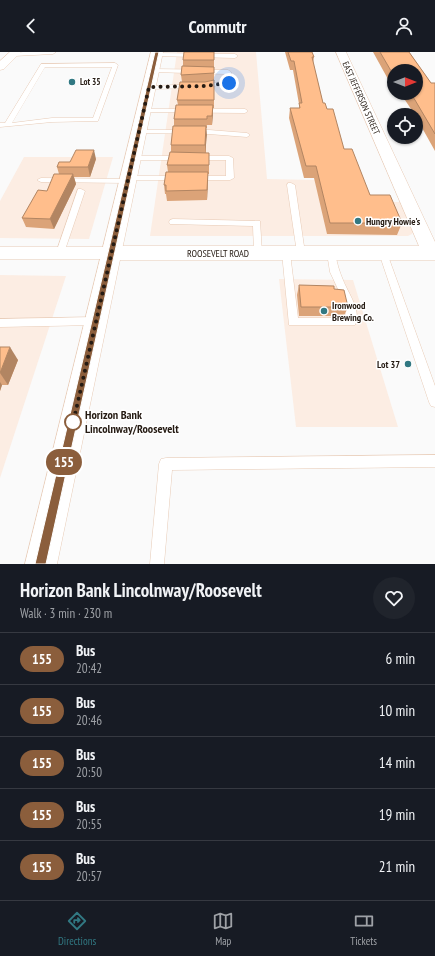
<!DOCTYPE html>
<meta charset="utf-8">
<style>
body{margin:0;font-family:"PT Sans Narrow",sans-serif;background:#20242c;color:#f1f3f6;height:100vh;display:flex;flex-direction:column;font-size:15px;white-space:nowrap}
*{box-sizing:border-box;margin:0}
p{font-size:13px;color:#9ea1a6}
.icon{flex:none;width:22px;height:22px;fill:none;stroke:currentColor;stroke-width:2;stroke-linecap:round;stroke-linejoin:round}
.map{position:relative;height:512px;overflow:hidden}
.details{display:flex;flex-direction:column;background:#171b24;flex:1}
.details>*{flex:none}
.badge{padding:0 8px;border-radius:13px;font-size:14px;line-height:26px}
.needle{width:26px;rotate:90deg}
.controls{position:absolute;left:387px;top:12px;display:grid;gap:8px}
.controls a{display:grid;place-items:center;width:36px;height:36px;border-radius:50%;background:#171b24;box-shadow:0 1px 3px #0004;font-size:20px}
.you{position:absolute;width:20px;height:20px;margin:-10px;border:3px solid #fff;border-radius:50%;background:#1a73e8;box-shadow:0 0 0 6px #1a73e833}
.map>.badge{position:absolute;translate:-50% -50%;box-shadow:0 0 0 2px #fff}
.round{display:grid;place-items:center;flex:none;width:42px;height:42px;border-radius:21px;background:#20242c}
.headline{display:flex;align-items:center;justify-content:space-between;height:68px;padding:0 20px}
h1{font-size:19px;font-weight:700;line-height:30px}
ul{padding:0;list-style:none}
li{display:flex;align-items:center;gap:12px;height:52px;padding:0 20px;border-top:1px solid #363941}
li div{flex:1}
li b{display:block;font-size:15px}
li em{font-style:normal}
li .badge{min-width:44px;font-weight:700;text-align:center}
header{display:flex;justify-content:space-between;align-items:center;height:52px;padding:0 20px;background:#171b24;font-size:18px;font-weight:700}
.menu{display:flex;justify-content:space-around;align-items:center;height:56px;border-top:1px solid #363941;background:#171b24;font-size:11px;color:#9ea1a6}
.menu a{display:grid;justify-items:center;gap:2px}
.menu .current{color:#317882}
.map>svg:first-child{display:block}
.built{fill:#fcede3}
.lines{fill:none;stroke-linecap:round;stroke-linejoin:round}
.service-casing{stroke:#e8cbb6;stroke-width:1}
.minor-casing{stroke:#e8cbb6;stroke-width:1}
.tertiary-casing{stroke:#e8cbb6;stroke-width:1}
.primary-casing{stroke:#e8cbb6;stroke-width:1}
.service{fill:#fff;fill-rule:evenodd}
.minor{fill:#fff;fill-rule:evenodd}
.tertiary{fill:#fff;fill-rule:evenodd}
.primary{fill:#fff;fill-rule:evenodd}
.wall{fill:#dba378}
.shaded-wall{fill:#b28562}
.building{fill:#ffbe8c;stroke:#b28562}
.line{fill:#8b5e3c;stroke:#fff}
.walk{stroke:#251b13;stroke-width:4;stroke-dasharray:0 7.2}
.poi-dot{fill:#317882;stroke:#fff;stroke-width:1.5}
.stop-dot{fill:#fff;stroke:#8b5e3c;stroke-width:2}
.labels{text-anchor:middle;stroke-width:3;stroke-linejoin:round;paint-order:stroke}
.far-poi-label{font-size:9px;font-weight:bold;fill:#251b13;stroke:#fff;text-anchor:start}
.far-street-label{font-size:9px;fill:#251b13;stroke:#fff}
.poi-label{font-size:10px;font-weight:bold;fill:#251b13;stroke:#fff;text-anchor:start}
.street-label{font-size:10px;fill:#251b13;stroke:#fff}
.near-stop-label{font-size:12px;font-weight:bold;fill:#251b13;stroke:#fff;text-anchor:start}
</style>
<header><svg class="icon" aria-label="back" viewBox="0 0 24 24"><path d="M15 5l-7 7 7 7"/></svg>Commutr<svg class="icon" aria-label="person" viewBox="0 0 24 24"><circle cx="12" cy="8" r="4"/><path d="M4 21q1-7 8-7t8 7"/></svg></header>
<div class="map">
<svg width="435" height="512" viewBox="0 0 435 512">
<rect width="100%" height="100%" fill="#fafafa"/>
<g class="built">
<path d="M177,0H256L267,127L315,128L320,150H402L414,179L412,182L408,184H150Z"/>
<path d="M24,105H113L89,187L0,186V149Z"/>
<path d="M0,223L66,224L0,426Z"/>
<path d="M279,227L353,228L398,375H296Z"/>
</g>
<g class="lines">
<defs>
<g id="service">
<path d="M23,0H56L53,2L14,4L11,2Z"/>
<path d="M156,1L235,2L238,4L235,6L154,4L153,3Z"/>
<path d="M115,11L118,13L98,69L52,70L0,75V71H5L41,12ZM45,15H112L93,66H52L12,71Z"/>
<path d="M152,17L228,18L231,20L233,30L205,36L149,37L146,35L147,34L205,32L227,29L226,22L150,20L149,19Z"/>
<path d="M143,57H245L248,59L245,61L141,60V58Z"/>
<path d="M138,78H209L247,81L250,83L247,85L209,82L136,81V79Z"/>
<path d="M130,104H229L233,106L234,126L230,128H194L190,126L194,124H226V108H133L129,106Z"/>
<path d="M125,124H178L182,126L178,128H131V131H128L41,130L37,128L41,126L125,127Z"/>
<path d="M288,131H291L295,133L305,201L301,204L297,201L287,133Z"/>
<path d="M78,137H81L85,139L64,201L60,204L57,203L56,201Z"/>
<path d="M173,167L260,169L262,201L258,204L254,201L253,174L170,172L169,170L170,168Z"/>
<path d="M286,198L290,201L298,266H346L344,250L330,220L327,201L331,198L335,201C337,211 339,219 343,228C348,241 362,259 355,273H289L282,201Z"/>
<path d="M383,198L387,201L435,334V355L431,354L429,350L379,201Z"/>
<path d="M96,265L100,266L101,269L100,272L96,273L0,275V267Z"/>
<path d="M435,403V415L172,418L164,512H150L159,412L161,407L166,406Z"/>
</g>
<g id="minor">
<path d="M10,0H21L4,17L0,18V9Z"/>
<path d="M336,0H346L435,190V206L431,207L425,205L422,201Z"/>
<path d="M0,195H111L117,197L120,201L117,205L111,207H0Z"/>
</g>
<path id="tertiary" d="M111,194H435V208H111L104,206L101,201L104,196Z"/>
<path id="primary" d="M151,0H163L57,512H25Z"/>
</defs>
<use href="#service" class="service-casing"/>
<use href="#minor" class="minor-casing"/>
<use href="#tertiary" class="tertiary-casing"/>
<use href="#primary" class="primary-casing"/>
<use href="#service" class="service"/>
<use href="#minor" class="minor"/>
<use href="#tertiary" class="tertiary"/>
<use href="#primary" class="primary"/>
</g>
<g class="wall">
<path d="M214,0V56H213L212,73H207V76H206V101L209,111V122H208L207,148L167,149L166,142H165L164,133L168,120L167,113L171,100V93L174,74V67L178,53L177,48L182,30L181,23L183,14V8Z"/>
<path d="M285,0H312L314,5L313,11L323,51L327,57L344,97L370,143L402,171L397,183L327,182L314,126H304L289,66L290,56H299V52L293,18H290Z"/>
<path d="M373,0H409L431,31H435V99L416,65V63H415L401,42H396V41H416L394,19V38Z"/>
<path d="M96,107L90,125H74L76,132L54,177L26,175L22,166L47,139L59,122L57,115L70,110Z"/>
<path d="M299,233L334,237L348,255L344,264H299L297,243Z"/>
<path d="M0,295L18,308L8,333H2L0,339Z"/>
</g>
<g class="shaded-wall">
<path d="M213,53V62L212,73V64Z"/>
<path d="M206,74L207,83L205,102V93Z"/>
<path d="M94,98L96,107L90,125L88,115Z"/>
<path d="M208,120V130L207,148V138Z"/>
<path d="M73,122L76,132L54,177L50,167Z"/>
<path d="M10,295L18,308L8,333L0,321Z"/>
<path d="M0,330L2,333L0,339Z"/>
</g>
<g class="building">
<path d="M184,0H214V8H183Z"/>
<path d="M288,0H312L314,5H312L323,51H325L327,57H333L344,97H352L370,143H390L402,171H330L316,114H306L290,56H300L299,51H302L294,9H291Z"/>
<path d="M380,0H409L431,31H435V82L415,48L410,41H416V19H394V24Z"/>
<path d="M182,14L214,15V21L181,23Z"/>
<path d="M214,28V48H177L180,30H205Z"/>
<path d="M176,53H213L212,64H207V67H174Z"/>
<path d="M173,74H206L205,93H171Z"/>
<path d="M76,98H94L88,115H57L59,110H70Z"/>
<path d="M170,100L209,101V113H167Z"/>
<path d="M166,120H208L207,138L166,139V133H164Z"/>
<path d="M54,122H73L50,167L22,166L38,138L47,139Z"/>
<path d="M299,233L334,234V237L344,238L348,255H301Z"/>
<path d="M0,295H10L0,321Z"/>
</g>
<path class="line" d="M155,0H159L46,512H35Z"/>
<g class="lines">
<path class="walk" d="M73,370L72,376L149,35L205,34L229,31"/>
</g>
<g class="poi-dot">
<circle cx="72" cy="30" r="4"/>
<circle cx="358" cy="169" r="4"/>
<circle cx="324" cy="259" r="4"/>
<circle cx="408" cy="312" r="4"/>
</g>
<circle class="stop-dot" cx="73" cy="370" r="8"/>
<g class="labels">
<g class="far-poi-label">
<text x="80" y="33">Lot 35</text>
</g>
<g class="far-street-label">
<text transform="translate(361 46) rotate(66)" y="3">EAST JEFFERSON STREET</text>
</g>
<g class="poi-label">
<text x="366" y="173">Hungry Howie's</text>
<text x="332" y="257">Ironwood<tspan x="332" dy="12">Brewing Co.</tspan></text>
<text x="400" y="316" text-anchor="end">Lot 37</text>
</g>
<g class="street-label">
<text x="218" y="205">ROOSEVELT ROAD</text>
</g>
<g class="near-stop-label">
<text x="85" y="367">Horizon Bank<tspan x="85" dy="14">Lincolnway/Roosevelt</tspan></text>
</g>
</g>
</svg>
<div class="controls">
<a><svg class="needle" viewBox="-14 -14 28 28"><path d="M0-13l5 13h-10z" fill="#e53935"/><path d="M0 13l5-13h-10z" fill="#9ea1a6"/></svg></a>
<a><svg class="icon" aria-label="locate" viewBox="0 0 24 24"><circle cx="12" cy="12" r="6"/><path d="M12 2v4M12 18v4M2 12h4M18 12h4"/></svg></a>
</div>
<div class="you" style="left:229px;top:31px"></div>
<b class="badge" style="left:64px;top:410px;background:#8b5e3c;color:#fff">155</b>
</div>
<section class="details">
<div class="headline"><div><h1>Horizon Bank Lincolnway/Roosevelt</h1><p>Walk · 3 min · 230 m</p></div><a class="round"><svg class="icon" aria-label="heart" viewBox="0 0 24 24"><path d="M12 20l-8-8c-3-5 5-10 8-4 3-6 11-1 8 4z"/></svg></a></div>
<ul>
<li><span class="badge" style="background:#8b5e3c;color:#fff">155</span><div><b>Bus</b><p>20:42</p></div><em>6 min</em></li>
<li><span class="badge" style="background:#8b5e3c;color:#fff">155</span><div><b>Bus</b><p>20:46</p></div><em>10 min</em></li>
<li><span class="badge" style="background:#8b5e3c;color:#fff">155</span><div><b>Bus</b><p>20:50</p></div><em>14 min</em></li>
<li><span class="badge" style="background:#8b5e3c;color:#fff">155</span><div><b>Bus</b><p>20:55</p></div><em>19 min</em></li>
<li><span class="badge" style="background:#8b5e3c;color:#fff">155</span><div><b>Bus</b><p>20:57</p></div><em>21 min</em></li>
</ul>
</section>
<nav class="menu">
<a class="current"><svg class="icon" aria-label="directions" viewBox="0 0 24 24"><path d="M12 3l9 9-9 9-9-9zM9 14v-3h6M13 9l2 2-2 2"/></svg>Directions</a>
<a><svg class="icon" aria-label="map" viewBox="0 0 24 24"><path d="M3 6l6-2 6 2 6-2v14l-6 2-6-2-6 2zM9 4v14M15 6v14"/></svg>Map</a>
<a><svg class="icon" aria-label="tickets" viewBox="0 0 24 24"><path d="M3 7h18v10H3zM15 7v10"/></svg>Tickets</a>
</nav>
